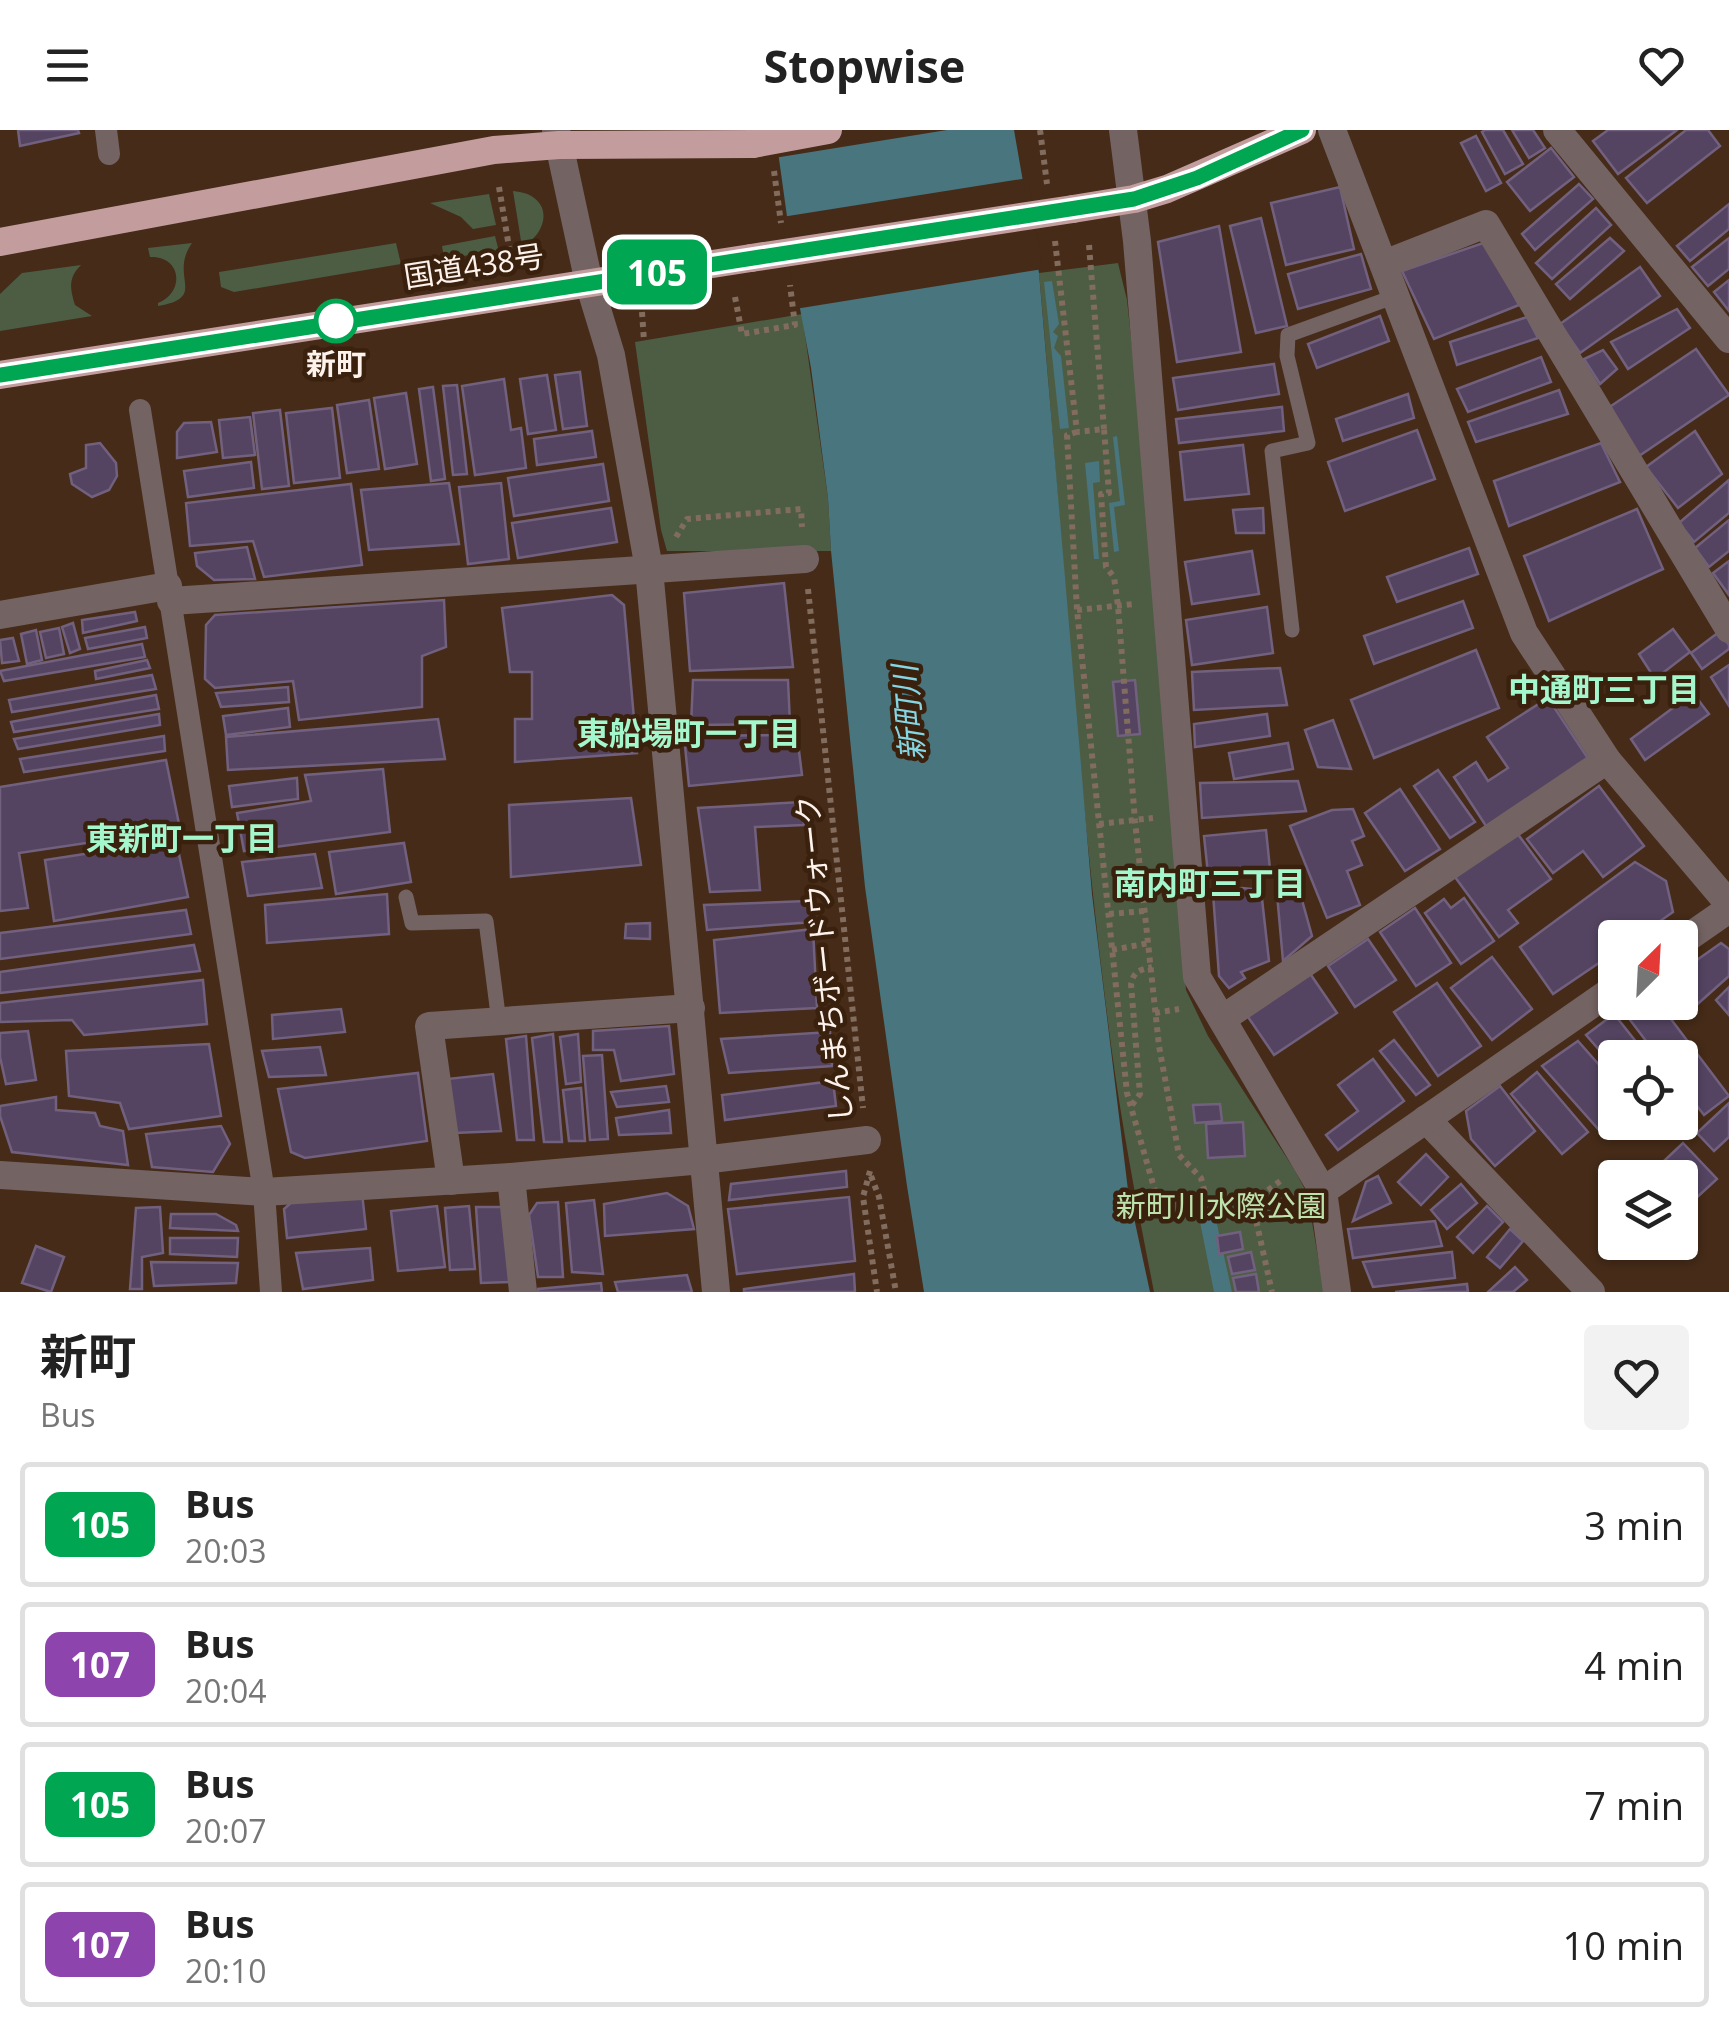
<!DOCTYPE html>
<meta charset="utf-8">
<style>
body{margin:0;font-family:"Open Sans","Noto Sans JP",sans-serif;background:#f2f2f2;color:#222;height:100vh;display:flex;flex-direction:column;font-size:38px;white-space:nowrap}
*{box-sizing:border-box;margin:0}
p{font-size:32px;color:#767676}
.icon{flex:none;width:55px;height:55px;fill:none;stroke:currentColor;stroke-width:2;stroke-linecap:round;stroke-linejoin:round}
.map{position:relative;height:1162px;overflow:hidden}
.sheet{display:flex;flex-direction:column;background:#fff;flex:1}
.sheet>*{flex:none}
.badge{padding:0 20px;border-radius:15px;font-size:35px;line-height:65px}
.needle{width:65px;rotate:24deg}
.controls{position:absolute;left:1598px;top:790px;display:grid;gap:20px}
.controls a{display:grid;place-items:center;width:100px;height:100px;border-radius:10px;background:#fff;box-shadow:0 2px 8px #0004;font-size:50px}
.map>.badge{position:absolute;translate:-50% -50%;box-shadow:0 0 0 5px #fff}
.round{display:grid;place-items:center;flex:none;width:105px;height:105px;border-radius:10px;background:#f2f2f2}
.overview{display:flex;align-items:center;justify-content:space-between;height:170px;padding:0 40px}
h1{font-size:48px;font-weight:700;line-height:75px}
ul{padding:0;list-style:none}
li{display:flex;align-items:center;gap:30px;height:125px;margin:0 20px 15px;padding:0 20px;border:5px solid #e0e0e0;border-radius:10px}
li div{flex:1}
li b{display:block;font-size:38px}
li em{font-style:normal}
li .badge{min-width:110px;font-weight:700;text-align:center}
header{display:flex;justify-content:space-between;align-items:center;height:130px;padding:0 40px;background:#fff;font-size:45px;font-weight:700}
.map>svg:first-child{display:block}
.green{fill:#4c5d43}
.water{fill:#48757e}
.pier{fill:#452b18}
.building{fill:#544461;stroke:#71617e;stroke-width:2.5}
.lines{fill:none;stroke-linecap:round;stroke-linejoin:round}
.path{stroke:#816c5e;stroke-width:6;stroke-dasharray:5 5;stroke-linecap:butt}
.service{stroke:#746363;stroke-width:15}
.pedestrian{stroke:#746363;stroke-width:22}
.minor{stroke:#746363;stroke-width:28}
.trunk{stroke:#c39c9e;stroke-width:28}
.trunk-bridge{stroke:#c39c9e;stroke-width:28}
.line-casing{stroke:#fff;stroke-width:22}
.line{stroke:#00a651;stroke-width:15}
.stop-dot{fill:#fff;stroke:#00a651;stroke-width:5}
.labels{text-anchor:middle;stroke-width:9;stroke-linejoin:round;paint-order:stroke}
.street-label{font-size:30px;fill:#fdf2ec;stroke:#3a210e}
.stop-label{font-size:30px;font-weight:bold;fill:#fdf2ec;stroke:#3a210e}
.park-label{font-size:30px;fill:#bee2ac;stroke:#3a210e}
.neighbourhood-label{font-size:32px;font-weight:bold;fill:#a4f7cc;stroke:#3a210e}
.water-label{font-size:32px;font-style:italic;fill:#85d6e5;stroke:#3a210e}
</style>
<header><svg class="icon" aria-label="menu" viewBox="0 0 24 24"><path d="M4 6h16M4 12h16M4 18h16"/></svg>Stopwise<svg class="icon" aria-label="heart" viewBox="0 0 24 24"><path d="M12 20l-8-8c-3-5 5-10 8-4 3-6 11-1 8 4z"/></svg></header>
<div class="map">
<svg width="1729" height="1162" viewBox="0 0 1729 1162">
<rect width="100%" height="100%" fill="#452b18"/>
<g class="green">
<path d="M513,61C552,64 552,100 522,117Z"/>
<path d="M489,64L496,95L473,99L461,87L430,73Z"/>
<path d="M495,106L499,122L444,128L442,116Z"/>
<path d="M192,113C168,147 209,167 158,176V173C185,162 182,126 150,127L148,118Z"/>
<path d="M396,113L401,134L234,162L221,157L219,142Z"/>
<path d="M1118,133L1127,170L1152,404L1186,860L1208,906L1294,1039L1307,1063L1324,1162H1154C1138,1080 1122,998 1111,915C1077,659 1062,400 1039,143Z"/>
<path d="M81,135C68,148 70,158 75,175L92,186L0,201V164L22,143Z"/>
<path d="M802,184L828,368L831,421H667L661,400L635,212Z"/>
</g>
<g class="water">
<path d="M775,0H1014L1039,143L1092,764L1128,1060L1150,1162H924L907,1056L865,757L831,421L828,368L811,238L799,173Z"/>
<path d="M1052,151L1059,194L1053,202L1058,206L1054,218L1061,226L1069,298L1060,299L1044,152Z"/>
<path d="M1117,306L1125,375L1114,377L1119,421L1114,422L1109,373L1120,371L1113,307Z"/>
<path d="M1099,331L1100,352L1093,353L1099,429H1094L1085,333Z"/>
<path d="M1215,1085L1232,1162H1214L1199,1087Z"/>
</g>
<g class="pier">
<path d="M770,0H947L774,28Z"/>
<path d="M1028,48L1043,139L795,179L782,87Z"/>
</g>
<g class="building">
<path d="M18,0H78L79,3L20,16Z"/>
<path d="M1485,0H1503L1523,34L1505,44L1482,2Z"/>
<path d="M1512,0H1533L1545,18L1529,28Z"/>
<path d="M1608,0H1677L1618,44L1593,11Z"/>
<path d="M1686,0H1708L1720,16L1647,73L1626,48Z"/>
<path d="M1476,6L1501,53L1486,61L1461,13Z"/>
<path d="M1551,18L1574,47L1530,81L1507,52Z"/>
<path d="M1579,54L1593,69L1535,120L1522,104Z"/>
<path d="M1340,57L1354,119L1286,135L1271,73Z"/>
<path d="M1729,74V99L1690,131L1677,116Z"/>
<path d="M1596,78L1611,95L1552,149L1536,133Z"/>
<path d="M1261,88L1287,196L1256,203L1230,96Z"/>
<path d="M1219,96L1241,222L1177,232L1158,112Z"/>
<path d="M1610,108L1624,121L1570,169L1556,154Z"/>
<path d="M1729,108V139L1708,156L1692,137Z"/>
<path d="M1486,112L1519,175L1434,209L1402,141Z"/>
<path d="M1361,124L1371,159L1298,179L1288,144Z"/>
<path d="M1640,137L1660,166L1580,223L1560,194Z"/>
<path d="M1729,150V181L1714,162Z"/>
<path d="M1677,179L1690,198L1628,239L1611,212Z"/>
<path d="M1380,186L1389,211L1317,238L1308,214Z"/>
<path d="M1527,187L1538,208L1457,235L1450,212Z"/>
<path d="M1696,219L1729,265L1639,326L1608,278Z"/>
<path d="M1603,220L1617,239L1600,254L1584,229Z"/>
<path d="M1541,227L1551,252L1468,282L1457,259Z"/>
<path d="M1274,234L1279,264L1178,280L1173,248Z"/>
<path d="M580,242L587,296L563,299L555,245Z"/>
<path d="M547,245L556,300L528,304L520,249Z"/>
<path d="M504,249L511,300L521,298L526,338L475,345L462,256Z"/>
<path d="M457,255L467,344L453,345L443,256Z"/>
<path d="M433,257L445,349L431,351L419,259Z"/>
<path d="M1559,260L1568,284L1476,312L1468,292Z"/>
<path d="M406,263L417,334L385,339L374,268Z"/>
<path d="M1408,264L1414,288L1343,311L1336,289Z"/>
<path d="M369,270L379,339L347,343L337,275Z"/>
<path d="M1282,277L1284,301L1179,313L1176,289Z"/>
<path d="M332,278L340,348L294,353L286,283Z"/>
<path d="M280,280L289,356L262,359L253,283Z"/>
<path d="M250,287L255,325L223,328L219,290Z"/>
<path d="M211,292L217,322L177,328V302L184,293Z"/>
<path d="M1417,300L1435,349L1345,381L1328,332Z"/>
<path d="M592,301L596,327L537,335L534,309Z"/>
<path d="M1695,301L1722,344L1678,378L1646,337Z"/>
<path d="M100,313L116,333L117,346L109,360L92,367L72,354L70,344L86,338V315Z"/>
<path d="M1601,313L1620,352L1509,396L1494,351Z"/>
<path d="M1243,315L1249,364L1185,370L1180,322Z"/>
<path d="M251,332L254,358L188,367L184,341Z"/>
<path d="M603,334L609,371L514,386L508,348Z"/>
<path d="M1729,350V383L1694,412L1679,393Z"/>
<path d="M449,353L459,414L369,420L361,360Z"/>
<path d="M501,353L509,429L468,434L459,357Z"/>
<path d="M351,354L362,435L264,447L253,411L190,416L186,373Z"/>
<path d="M611,378L617,412L518,428L512,393Z"/>
<path d="M1263,378L1264,403H1236L1233,380Z"/>
<path d="M1637,379L1663,439L1549,491L1524,426Z"/>
<path d="M1729,390V421L1709,437L1695,418Z"/>
<path d="M247,417L255,449L214,450L197,436L195,423Z"/>
<path d="M1469,418L1478,444L1397,472L1387,447Z"/>
<path d="M1252,421L1259,464L1192,474L1185,432Z"/>
<path d="M1729,431V465L1713,443Z"/>
<path d="M784,453L793,537L690,541L684,463Z"/>
<path d="M612,465L624,475L637,623L515,632V589H532V542H510L502,478Z"/>
<path d="M444,470L446,517L422,526V577L299,590L293,551L215,558L205,549L206,495L215,485Z"/>
<path d="M1463,471L1473,498L1374,534L1364,506Z"/>
<path d="M1267,477L1273,523L1192,535L1186,490Z"/>
<path d="M135,482L137,491L83,503L82,490Z"/>
<path d="M73,493L80,519L70,523L62,497Z"/>
<path d="M145,497L147,508L88,519L85,508Z"/>
<path d="M59,498L64,524L46,528L40,502Z"/>
<path d="M1673,499L1690,522L1655,549L1639,524Z"/>
<path d="M36,500L42,530L27,534L21,504Z"/>
<path d="M1719,502L1729,515V519L1702,539L1691,523Z"/>
<path d="M13,508L19,531L2,533L0,510Z"/>
<path d="M142,514L145,527L4,551L0,541Z"/>
<path d="M1476,520L1499,578L1374,628L1351,570Z"/>
<path d="M147,530L150,538L96,549L95,541Z"/>
<path d="M1729,535V576L1711,547Z"/>
<path d="M1280,538L1287,575L1194,580L1192,542Z"/>
<path d="M152,545L156,559L12,582L9,570Z"/>
<path d="M693,550H788L790,594L691,595Z"/>
<path d="M1135,550L1140,604L1118,606L1113,552Z"/>
<path d="M288,557L289,572L221,577L216,563Z"/>
<path d="M1693,563L1709,584L1645,630L1631,609Z"/>
<path d="M156,565L159,579L14,602L11,592Z"/>
<path d="M1548,568L1591,633L1488,699L1454,647L1476,632L1488,651L1508,638L1487,607Z"/>
<path d="M288,578L290,597L226,605L223,586Z"/>
<path d="M159,584L160,595L18,619L14,609Z"/>
<path d="M1267,584L1270,606L1195,617L1194,594Z"/>
<path d="M438,589L445,629L228,640L226,607Z"/>
<path d="M1333,590L1351,639L1318,637L1305,600Z"/>
<path d="M797,605L802,645L689,656L684,606Z"/>
<path d="M164,606L165,621L24,642L20,629Z"/>
<path d="M1288,613L1293,639L1234,649L1229,623Z"/>
<path d="M166,630L180,699L19,723L28,778L0,781V657Z"/>
<path d="M383,639L390,702L244,721L237,683L311,671L305,645Z"/>
<path d="M1438,640L1475,692L1450,708L1414,656Z"/>
<path d="M297,648L298,669L232,677L229,656Z"/>
<path d="M1298,651L1306,681L1202,688L1200,653Z"/>
<path d="M1599,656L1644,716L1603,747L1583,721L1553,743L1527,709Z"/>
<path d="M1400,659L1440,719L1405,741L1365,683Z"/>
<path d="M631,668L641,735L511,747L509,675Z"/>
<path d="M801,672L804,695L755,697L760,760L710,762L698,678Z"/>
<path d="M1353,679L1364,706L1352,711L1362,735L1347,741L1360,775L1327,788L1290,696L1332,680Z"/>
<path d="M1266,700L1270,739L1208,744L1204,706Z"/>
<path d="M1517,703L1551,749L1508,780L1518,793L1499,807L1455,747Z"/>
<path d="M176,710L188,767L54,791L45,730Z"/>
<path d="M404,713L411,752L336,764L329,722Z"/>
<path d="M315,724L322,758L248,766L242,732Z"/>
<path d="M1635,732L1666,751L1673,782L1636,808H1615V822L1553,864L1520,817Z"/>
<path d="M1297,752L1312,806L1283,831L1276,753Z"/>
<path d="M1242,758L1261,760L1269,831L1241,842L1245,848L1229,858L1219,846L1213,763Z"/>
<path d="M387,764L389,804L267,813L265,775Z"/>
<path d="M1464,768L1494,811L1461,834L1425,783L1444,769L1451,778Z"/>
<path d="M807,771L813,792L707,800L704,775Z"/>
<path d="M1415,778L1451,833L1416,856L1380,802Z"/>
<path d="M186,780L191,804L0,829V803Z"/>
<path d="M650,793V809L625,808L626,794Z"/>
<path d="M813,799L817,878L720,883L714,810Z"/>
<path d="M1368,809L1396,850L1355,877L1328,836Z"/>
<path d="M1721,813L1729,819V846L1692,879L1680,867V842Z"/>
<path d="M194,815L200,841L0,863V842Z"/>
<path d="M1492,827L1532,879L1492,910L1451,858Z"/>
<path d="M1309,842L1337,883L1274,925L1246,884Z"/>
<path d="M203,850L207,894L84,905L72,890L0,892V873Z"/>
<path d="M1437,853L1481,916L1438,946L1394,882Z"/>
<path d="M1729,857V885L1716,870Z"/>
<path d="M1637,872H1658L1729,966L1704,985L1680,954V928H1659L1624,882Z"/>
<path d="M341,879L345,902L273,909L272,885Z"/>
<path d="M1614,884L1649,928H1615V938L1586,905Z"/>
<path d="M669,896L674,944L621,951L614,920H593V901Z"/>
<path d="M28,901L36,950L6,954L0,927V903Z"/>
<path d="M830,902L832,936L729,943L721,909Z"/>
<path d="M553,904L562,1012H544L532,908Z"/>
<path d="M578,904L581,952L566,954L560,907Z"/>
<path d="M526,906L534,1010H517L506,909Z"/>
<path d="M1394,910L1430,955L1416,965L1380,921Z"/>
<path d="M1578,911L1615,953V986L1599,1000L1542,936Z"/>
<path d="M209,914L221,986L129,999L120,973L69,966L66,921Z"/>
<path d="M320,917L326,945L269,947L262,921Z"/>
<path d="M602,925L608,1009L590,1010L583,926Z"/>
<path d="M1373,929L1404,971L1338,1020L1326,1005L1358,981L1338,955Z"/>
<path d="M1537,942L1588,1002L1562,1024L1511,964Z"/>
<path d="M418,943L427,1011L305,1028L291,1022L278,959Z"/>
<path d="M493,944L501,1001L454,1003L447,949Z"/>
<path d="M833,951L836,976L725,990L722,965Z"/>
<path d="M666,956L669,972L617,977L611,962Z"/>
<path d="M1500,956L1535,1001L1495,1036L1471,1009L1466,981Z"/>
<path d="M581,958L585,1011H569L563,960Z"/>
<path d="M56,967V980L95,983L100,996L123,1001L128,1035L12,1022L0,986V976Z"/>
<path d="M1729,973V1007L1714,1021L1697,1003Z"/>
<path d="M1220,974L1222,991L1195,993L1193,975Z"/>
<path d="M669,980L671,1003L619,1005L616,988Z"/>
<path d="M1243,992L1245,1026L1208,1028L1206,994Z"/>
<path d="M221,996L230,1014L213,1042L152,1037L146,1004Z"/>
<path d="M1683,1013L1717,1049L1680,1083V1048H1646Z"/>
<path d="M1426,1024L1448,1047L1421,1075L1398,1052Z"/>
<path d="M846,1041L847,1057L729,1070L731,1054Z"/>
<path d="M1378,1046L1391,1073L1353,1091L1366,1052Z"/>
<path d="M1461,1054L1477,1073L1447,1099L1431,1080Z"/>
<path d="M362,1063L366,1099L287,1108L284,1079L293,1071Z"/>
<path d="M667,1063L688,1076L694,1099L605,1106L604,1074Z"/>
<path d="M849,1067L855,1131L737,1144L728,1079Z"/>
<path d="M594,1070L603,1144L572,1142L566,1073Z"/>
<path d="M558,1072L563,1147H538L529,1085L537,1073Z"/>
<path d="M437,1076L445,1137L398,1141L391,1081Z"/>
<path d="M469,1076L475,1139L450,1140L445,1078Z"/>
<path d="M1487,1076L1503,1092L1473,1123L1457,1107Z"/>
<path d="M160,1077L163,1123L142,1127V1159H130L136,1078Z"/>
<path d="M476,1077H502L511,1152L481,1153Z"/>
<path d="M171,1084H216L236,1095L238,1101L170,1098Z"/>
<path d="M1435,1091L1442,1116L1353,1128L1348,1099Z"/>
<path d="M1510,1099L1523,1111L1500,1138L1487,1127Z"/>
<path d="M1240,1102L1243,1119L1219,1124L1217,1106Z"/>
<path d="M170,1108H238L237,1127L170,1124Z"/>
<path d="M36,1116L64,1127L51,1162L22,1153Z"/>
<path d="M370,1118L373,1150L303,1159L296,1123Z"/>
<path d="M1251,1122L1255,1140L1232,1144L1228,1127Z"/>
<path d="M1452,1122L1455,1148L1373,1157L1363,1132Z"/>
<path d="M151,1132L238,1133L236,1153L154,1156Z"/>
<path d="M1515,1137L1527,1150L1513,1162H1488Z"/>
<path d="M854,1144L855,1162H744V1159Z"/>
<path d="M1256,1144L1259,1162H1236L1233,1148Z"/>
<path d="M687,1145L692,1162H618L615,1152Z"/>
<path d="M601,1153L602,1162H538V1159Z"/>
<path d="M1467,1154L1468,1162H1395Z"/>
</g>
<g class="lines">
<g class="path">
<path d="M1040,0L1047,54"/>
<path d="M774,41L781,93"/>
<path d="M499,57L509,117"/>
<path d="M1055,111L1077,302L1104,299L1109,363L1101,364L1106,437L1114,447L1118,476L1135,691L1159,916L1179,1025L1201,1048L1207,1071L1252,1072L1272,1162"/>
<path d="M1089,115L1104,299"/>
<path d="M735,167L742,204L795,195L790,155"/>
<path d="M642,182L644,211"/>
<path d="M1077,302L1067,305L1077,480L1127,963L1155,1061L1170,1074H1192L1207,1071"/>
<path d="M676,407L687,389L801,379L802,397"/>
<path d="M808,459L863,978"/>
<path d="M1077,480L1134,474"/>
<path d="M1099,694L1153,688"/>
<path d="M1109,784L1145,781"/>
<path d="M1112,820L1149,813"/>
<path d="M1155,883L1179,879"/>
<path d="M1132,975L1140,964L1131,854C1134,841 1139,840 1152,837"/>
<path d="M870,1041L863,1067L877,1162"/>
<path d="M871,1046L879,1067L896,1162"/>
<path d="M1252,1072L1283,1049"/>
</g>
<g class="service">
<path d="M1292,500L1272,321L1308,313L1287,226L1288,205L1396,166"/>
<path d="M406,767L412,793L486,791L499,892"/>
</g>
<g class="pedestrian">
<path d="M106,0L109,24"/>
<path d="M140,280L264,1062L271,1162"/>
</g>
<g class="minor">
<path d="M556,0L589,153L611,225L649,439L716,1162"/>
<path d="M1123,0L1137,111L1197,847L1323,1061L1337,1162"/>
<path d="M1332,0L1524,503L1607,630L1729,774"/>
<path d="M1557,0L1729,209"/>
<path d="M1384,134L1486,94L1729,499"/>
<path d="M171,471L805,429"/>
<path d="M0,485L168,456"/>
<path d="M1680,813L1729,779"/>
<path d="M1222,889L1607,630"/>
<path d="M1426,989L1591,1162"/>
<path d="M0,1045L264,1062L511,1047L703,1030L867,1010"/>
<path d="M511,1047L523,1162"/>
<path d="M451,1051L429,896L691,878"/>
<path d="M1323,1061L1615,858"/>
</g>
<g class="trunk">
<path d="M1073,79L1134,69L1167,59L1302,0"/>
<path d="M0,112L494,20L559,15L753,14"/>
<path d="M0,245L751,128"/>
</g>
<g class="trunk-bridge">
<path d="M753,14L828,0"/>
<path d="M751,128L1073,79"/>
</g>
</g>
<g class="lines">
<defs>
<path id="line" d="M0,245L1134,69L1197,48L1302,0"/>
</defs>
<use href="#line" class="line-casing"/>
<use href="#line" class="line"/>
</g>
<circle class="stop-dot" cx="336" cy="191" r="20"/>
<g class="labels">
<g class="street-label">
<text transform="translate(474 137) rotate(-9)" y="10">国道438号</text>
<text transform="translate(825 829) rotate(-96)" y="10">しんまちボードウォーク</text>
</g>
<g class="stop-label">
<text x="336" y="245">新町</text>
</g>
<g class="park-label">
<text x="1221" y="1087">新町川水際公園</text>
</g>
<g class="neighbourhood-label">
<text x="1604" y="571">中通町三丁目</text>
<text x="689" y="615">東船場町一丁目</text>
<text x="182" y="720">東新町一丁目</text>
<text x="1210" y="765">南内町三丁目</text>
</g>
<g class="water-label">
<text transform="translate(909 583) rotate(-95)" y="11">新町川</text>
</g>
</g>
</svg>
<div class="controls">
<a><svg class="needle" viewBox="-14 -14 28 28"><path d="M0-13l5 13h-10z" fill="#e53935"/><path d="M0 13l5-13h-10z" fill="#767676"/></svg></a>
<a><svg class="icon" aria-label="locate" viewBox="0 0 24 24"><circle cx="12" cy="12" r="6"/><path d="M12 2v4M12 18v4M2 12h4M18 12h4"/></svg></a>
<a><svg class="icon" aria-label="layers" viewBox="0 0 24 24"><path d="M12 4l9 5-9 5-9-5zM3 14l9 5 9-5"/></svg></a>
</div>
<b class="badge" style="left:657px;top:142px;background:#00a651;color:#fff">105</b>
</div>
<section class="sheet">
<div class="overview"><div><h1>新町</h1><p>Bus</p></div><a class="round"><svg class="icon" aria-label="heart" viewBox="0 0 24 24"><path d="M12 20l-8-8c-3-5 5-10 8-4 3-6 11-1 8 4z"/></svg></a></div>
<ul>
<li><span class="badge" style="background:#00a651;color:#fff">105</span><div><b>Bus</b><p>20:03</p></div><em>3 min</em></li>
<li><span class="badge" style="background:#8e44ad;color:#fff">107</span><div><b>Bus</b><p>20:04</p></div><em>4 min</em></li>
<li><span class="badge" style="background:#00a651;color:#fff">105</span><div><b>Bus</b><p>20:07</p></div><em>7 min</em></li>
<li><span class="badge" style="background:#8e44ad;color:#fff">107</span><div><b>Bus</b><p>20:10</p></div><em>10 min</em></li>
</ul>
</section>
